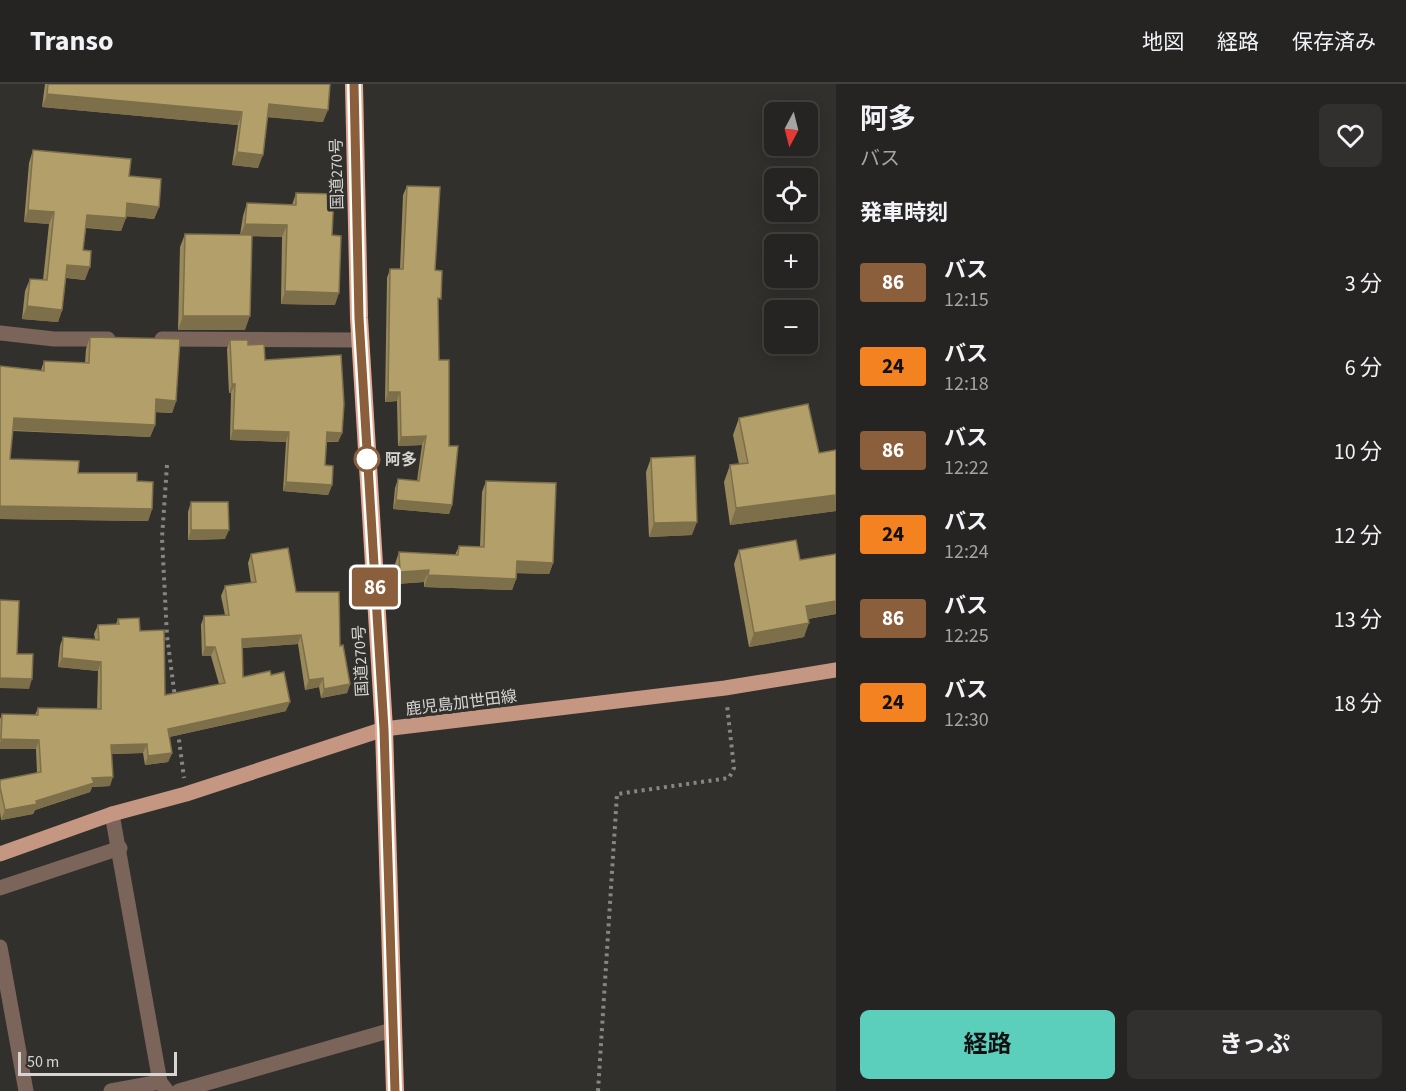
<!DOCTYPE html>
<html lang="ja">
<meta charset="utf-8">
<style>
body{margin:0;font-family:"Source Sans 3","Noto Sans JP",sans-serif;background:#32302f;color:#f1f3f6;height:100vh;display:flex;flex-direction:column;font-size:22px;white-space:nowrap}
*{box-sizing:border-box;margin:0}
p{font-size:20px;color:#a4a4a5}
.icon{flex:none;width:33px;height:33px;fill:none;stroke:currentColor;stroke-width:2;stroke-linecap:round;stroke-linejoin:round}
.map{position:relative;flex:1;overflow:hidden}
.drawer{display:flex;flex-direction:column;background:#262422;width:570px}
.drawer>*{flex:none}
.badge{padding:0 12px;border-radius:4px;font-size:21px;line-height:39px}
.needle{width:39px;rotate:187deg}
.tools{position:absolute;left:764px;top:18px;display:grid;gap:12px}
.tools a{display:grid;place-items:center;width:54px;height:54px;border-radius:9px;background:#262422;box-shadow:0 3px 15px #0003,0 0 0 2px #424140;font-size:30px}
.scale{position:absolute;left:18px;bottom:15px;width:159px;box-sizing:border-box;padding-left:6px;border:3px solid #d7d5d4;border-top:0;font-size:16px;line-height:21px;white-space:nowrap;color:#d7d5d4;-webkit-text-stroke:4px #32302d;paint-order:stroke}
.map>.badge{position:absolute;translate:-50% -50%;box-shadow:0 0 0 3px #fff}
h2{padding:0 24px;font-size:22px;line-height:54px}
.round{display:grid;place-items:center;flex:none;width:63px;height:63px;border-radius:9px;background:#32302f}
.summary{display:flex;align-items:center;justify-content:space-between;height:102px;padding:0 24px}
h1{font-size:28px;font-weight:700;line-height:45px}
.action{display:flex;gap:12px;margin-top:auto;padding:12px 24px}
.action a{flex:1;height:69px;border-radius:9px;background:#5bcebc;color:#111;font-size:24px;font-weight:700;line-height:69px;text-align:center}
.action a+a{background:#32302f;color:#f1f3f6}
ul{padding:0;list-style:none}
li{display:flex;align-items:center;gap:18px;height:84px;padding:0 24px}
li div{flex:1}
li b{display:block;font-size:22px}
li em{font-style:normal}
li .badge{min-width:66px;font-weight:700;text-align:center}
header{display:flex;align-items:center;gap:36px;box-sizing:border-box;height:84px;padding:0 30px;background:#262422;border-bottom:2px solid #424140}
header strong{font-size:28px}
nav{display:flex;gap:33px;margin-inline-start:auto;font-size:21px}
main{display:flex;flex:1;min-height:0}
.map>svg:first-child{display:block}
.lines{fill:none;stroke-linecap:round;stroke-linejoin:round}
.path{stroke:#888684;stroke-width:4;stroke-dasharray:3 4.5;stroke-linecap:butt}
.minor{stroke:#7b645a;stroke-width:15}
.major{stroke:#c59682;stroke-width:15}
.highway{stroke:#e3aa91;stroke-width:18}
.wall{fill:#9a895a}
.shaded-wall{fill:#7d6f4a}
.building{fill:#b39f69;stroke:#7d6f4a;stroke-width:1.5}
.line-casing{stroke:#fff;stroke-width:14}
.line{stroke:#8b5e3c;stroke-width:9}
.stop-dot{fill:#fff;stroke:#8b5e3c;stroke-width:3}
.labels{text-anchor:middle;stroke-width:6;stroke-linejoin:round;paint-order:stroke}
.street-label{font-size:16px;fill:#d7d5d4;stroke:#32302d}
.stop-label{font-size:16px;font-weight:bold;fill:#d7d5d4;stroke:#32302d;text-anchor:start}
</style>
<header>
<strong>Transo</strong>
<nav><a>地図</a><a>経路</a><a>保存済み</a></nav>
</header>
<main>
<div class="map">
<svg width="836" height="1007" viewBox="0 0 836 1007">
<rect width="100%" height="100%" fill="#32302d"/>
<g class="lines">
<g class="path">
<path d="M167,381L162,454L167,552L175,614"/>
<path d="M178,648L184,694"/>
<path d="M598,1007L617,710L729,694L734,684L727,621"/>
</g>
<g class="minor">
<path d="M0,249L54,255H108"/>
<path d="M162,255L360,256"/>
<path d="M112,730L160,998L167,1007"/>
<path d="M0,804L120,764"/>
<path d="M0,863L26,1007"/>
<path d="M111,1007L160,998"/>
<path d="M179,1007L392,946"/>
</g>
<path class="major" d="M0,770L112,730L186,710L384,645L725,604L836,586"/>
<path class="highway" d="M354,0L359,234L384,645L395,1007"/>
</g>
<g class="wall">
<path d="M45,0H330L323,38L268,33L258,84L232,81L238,41L42,23Z"/>
<path d="M33,66L129,92L159,123L154,135L126,132L121,147L86,144L83,166L85,196L66,194L62,226L58,238L22,235L25,207L30,195L43,196L49,140L24,138L29,79Z"/>
<path d="M407,102L435,186L438,223L439,276L449,362L452,421L449,430L393,425L395,404L398,395L417,397L422,361L398,362L397,317L385,318L387,194L390,185H400L403,111Z"/>
<path d="M296,109L332,151L335,221L281,220L282,153L252,152L245,246H178L180,163L185,150L240,151L243,132L247,119L292,121Z"/>
<path d="M90,253L176,317L172,329L155,328V341L150,353L13,347L10,375L78,389L137,397L152,425L148,437L0,435V282L41,286L44,277L85,279L86,265Z"/>
<path d="M230,256L248,261L342,349L338,358H326L325,381L332,401L328,411L283,407L286,358L230,356L231,309H229L227,265Z"/>
<path d="M739,334L819,369L836,366V427L730,441L724,398L730,381L739,380L733,351Z"/>
<path d="M651,374L692,451L649,453L646,388Z"/>
<path d="M486,397L553,479L549,490L516,489V495L512,506L424,503V498L396,500L395,480L399,468L455,471L459,462L480,463L482,408Z"/>
<path d="M191,418L225,455L188,456V428Z"/>
<path d="M739,466L800,476L836,530L808,535L804,553L749,563L734,480Z"/>
<path d="M251,470L296,508L340,562L350,600L347,609L321,614L319,603L305,606L298,560L242,564L243,593L271,591L286,627L169,653L172,669L168,678L145,681L143,669L112,670L110,702L92,703L90,708L35,726L33,730L1,736L0,728V696L37,689L36,665H0V635L2,630L35,631L38,624L97,625L98,587L58,583L60,562L63,553L95,555L94,550L98,541L116,540L118,535L140,547L165,611L219,600L211,572H202L201,541L204,532L225,531L221,512L225,502L251,499L248,479Z"/>
</g>
<g class="shaded-wall">
<path d="M47,10L242,28L238,41L42,23Z"/>
<path d="M269,20L328,26L323,38L265,33Z"/>
<path d="M237,68L263,71L258,84L232,81Z"/>
<path d="M127,119L159,123L154,135L122,132Z"/>
<path d="M28,126L54,128L49,140L24,138Z"/>
<path d="M87,131L126,134L121,147L82,143Z"/>
<path d="M245,140L287,141L282,153L240,152Z"/>
<path d="M67,181L90,183L85,196L62,193Z"/>
<path d="M285,207L339,209L335,221L281,220Z"/>
<path d="M27,222L62,226L58,238L22,235Z"/>
<path d="M183,232H250L245,246H178Z"/>
<path d="M232,300H235L231,309H229Z"/>
<path d="M388,308H400L397,317L385,318Z"/>
<path d="M156,315L176,317L172,329L152,328Z"/>
<path d="M14,334L155,341L150,353L9,346Z"/>
<path d="M233,346L289,348L286,358L230,356Z"/>
<path d="M327,348L342,349L338,358L324,357Z"/>
<path d="M426,352L422,361L398,362L401,353Z"/>
<path d="M286,398L332,401L328,411L283,407Z"/>
<path d="M836,411V427L730,441L736,424Z"/>
<path d="M396,416L452,421L449,430L393,425Z"/>
<path d="M0,422L152,425L148,437L0,435Z"/>
<path d="M697,438L692,451L649,453L654,439Z"/>
<path d="M191,446H229L225,455L188,456Z"/>
<path d="M517,477L553,479L549,490L512,489Z"/>
<path d="M429,486L424,498L396,500L400,488Z"/>
<path d="M428,491L516,495L512,506L424,503Z"/>
<path d="M836,517V530L801,536L806,522Z"/>
<path d="M809,539L804,553L749,563L754,549Z"/>
<path d="M301,551L298,560L238,564L242,555Z"/>
<path d="M205,563H215L211,572H202Z"/>
<path d="M62,574L101,578L98,587L58,583Z"/>
<path d="M0,594L32,595L29,605L0,604Z"/>
<path d="M323,594L319,603L305,606L309,596Z"/>
<path d="M350,600L347,609L321,614L324,605Z"/>
<path d="M290,618L286,627L165,654L168,645Z"/>
<path d="M1,655L39,656L36,665H0V659Z"/>
<path d="M147,660L143,669L108,670L111,661Z"/>
<path d="M172,669L168,678L145,681L148,672Z"/>
<path d="M113,693L110,702L92,703L90,708L35,726L33,730L1,736L5,726L36,717L92,694Z"/>
</g>
<g class="building">
<path d="M48,0H330L328,26L269,20L263,71L237,68L242,28L47,10Z"/>
<path d="M33,66L131,75L129,92L161,95L159,123L127,119L126,134L87,131L83,166L91,167L90,183L67,181L62,226L27,222L30,195L47,196L54,128L28,126Z"/>
<path d="M407,102L440,103L435,186L442,187L441,215L438,214L439,276H449V362H458L452,421L396,416L398,395L419,397L426,352L401,353L400,308H388L390,185H403Z"/>
<path d="M296,109L334,110L332,151L341,152L339,209L285,207L287,141L245,140L247,119L296,121Z"/>
<path d="M185,150L252,151L250,232H183Z"/>
<path d="M90,253L180,255L176,317L156,315L155,341L14,334L10,375L79,377L78,389H137V397L153,398L152,425L0,422V282L44,287V277L89,279Z"/>
<path d="M230,256H248V261L264,260L265,276L341,271L344,320L342,349L327,348L325,381L333,382L332,401L286,398L289,348L233,346L235,300H232Z"/>
<path d="M808,320L819,369L836,366V411L736,424L730,381L748,379L739,334Z"/>
<path d="M695,372L697,438L654,439L651,374Z"/>
<path d="M486,397L556,399L553,479L517,477L516,495L428,491L429,486L400,488L399,468L458,471L459,462L484,463Z"/>
<path d="M191,418H228L229,446H191Z"/>
<path d="M796,456L800,476L836,470V517L806,522L809,539L754,549L739,466Z"/>
<path d="M288,464L296,508H339L340,562L343,561L350,600L324,605L323,594L309,596L301,551L242,555L243,593L270,587L271,591L284,588L290,618L168,645L172,669L148,672L147,660L111,661L113,693L92,694L94,699L36,717L37,720L5,726L0,703V696L41,688L39,656L1,655L2,630L38,631V624L101,625V578L62,574L63,553L99,556L98,541L119,540L118,535L139,534L140,547L164,546L165,611L225,599L215,563H205L204,532L229,531L225,502L256,498L251,470Z"/>
<path d="M0,516L19,517L17,570H33L32,595L0,594Z"/>
</g>
<g class="lines">
<defs>
<path id="line" d="M354,0L359,234L384,645L395,1007"/>
</defs>
<use href="#line" class="line-casing"/>
<use href="#line" class="line"/>
</g>
<circle class="stop-dot" cx="367" cy="375" r="12"/>
<g class="labels">
<g class="street-label">
<text transform="translate(336 90) rotate(-91)" y="6">国道270号</text>
<text transform="translate(360 577) rotate(-93)" y="6">国道270号</text>
<text transform="translate(461 618) rotate(-7)" y="6">鹿児島加世田線</text>
</g>
<g class="stop-label">
<text x="385" y="381">阿多</text>
</g>
</g>
</svg>
<div class="tools">
<a><svg class="needle" viewBox="-14 -14 28 28"><path d="M0-13l5 13h-10z" fill="#e53935"/><path d="M0 13l5-13h-10z" fill="#a4a4a5"/></svg></a>
<a><svg class="icon" aria-label="locate" viewBox="0 0 24 24"><circle cx="12" cy="12" r="6"/><path d="M12 2v4M12 18v4M2 12h4M18 12h4"/></svg></a>
<a>+</a>
<a>−</a>
</div>
<div class="scale">50 m</div>
<b class="badge" style="left:375px;top:503px;background:#8b5e3c;color:#fff">86</b>
</div>
<section class="drawer">
<div class="summary"><div><h1>阿多</h1><p>バス</p></div><a class="round"><svg class="icon" aria-label="heart" viewBox="0 0 24 24"><path d="M12 20l-8-8c-3-5 5-10 8-4 3-6 11-1 8 4z"/></svg></a></div>
<h2>発車時刻</h2>
<ul>
<li><span class="badge" style="background:#8b5e3c;color:#fff">86</span><div><b>バス</b><p>12:15</p></div><em>3 分</em></li>
<li><span class="badge" style="background:#f58220;color:#111">24</span><div><b>バス</b><p>12:18</p></div><em>6 分</em></li>
<li><span class="badge" style="background:#8b5e3c;color:#fff">86</span><div><b>バス</b><p>12:22</p></div><em>10 分</em></li>
<li><span class="badge" style="background:#f58220;color:#111">24</span><div><b>バス</b><p>12:24</p></div><em>12 分</em></li>
<li><span class="badge" style="background:#8b5e3c;color:#fff">86</span><div><b>バス</b><p>12:25</p></div><em>13 分</em></li>
<li><span class="badge" style="background:#f58220;color:#111">24</span><div><b>バス</b><p>12:30</p></div><em>18 分</em></li>
</ul>
<div class="action"><a>経路</a><a>きっぷ</a></div>
</section>
</main>
